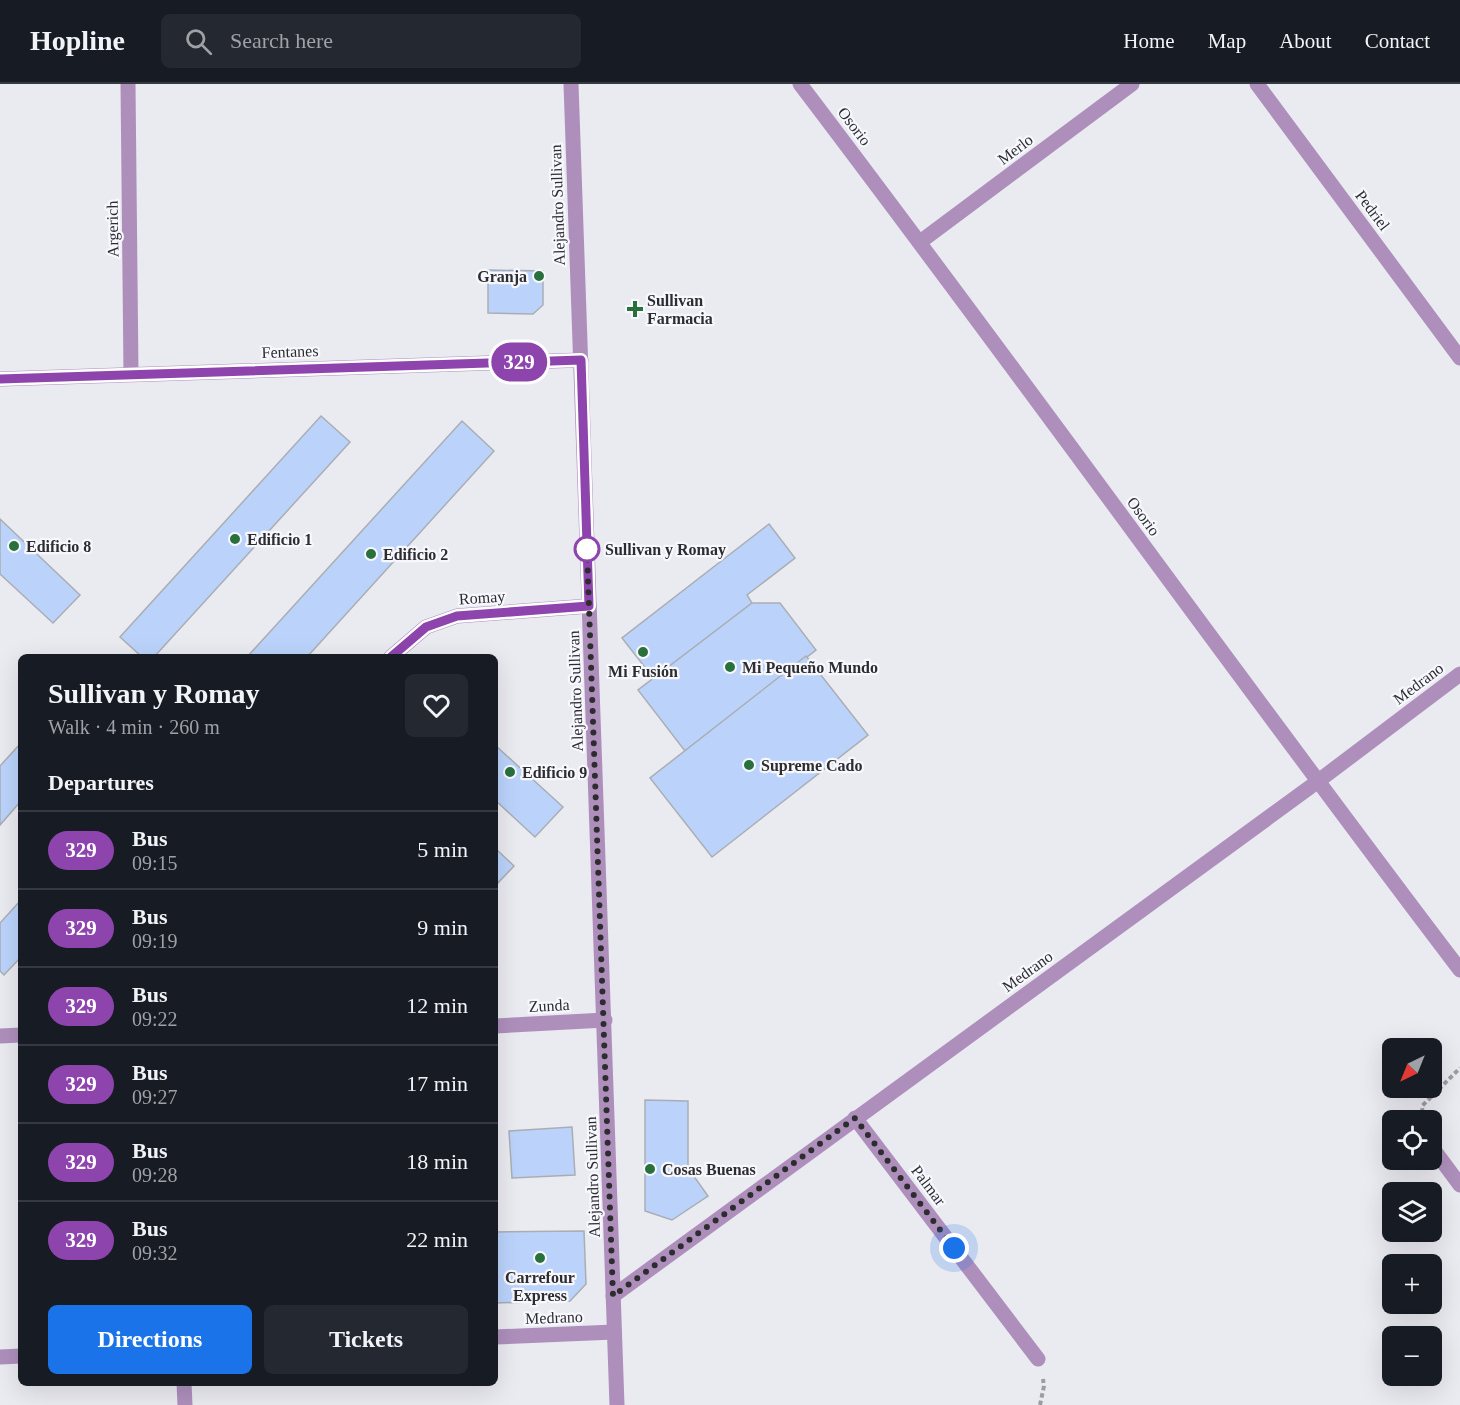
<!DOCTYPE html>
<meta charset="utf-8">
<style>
body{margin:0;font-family:Georgia,serif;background:#242831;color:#f1f3f6;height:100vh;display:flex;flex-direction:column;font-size:22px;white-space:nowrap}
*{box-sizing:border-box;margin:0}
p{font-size:20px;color:#9ea1a6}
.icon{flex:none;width:33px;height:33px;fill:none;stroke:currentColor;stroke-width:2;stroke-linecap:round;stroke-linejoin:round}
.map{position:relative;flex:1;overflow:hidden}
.panel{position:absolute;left:18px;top:570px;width:480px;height:732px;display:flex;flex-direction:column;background:#171b24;border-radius:9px;box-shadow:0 6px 24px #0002}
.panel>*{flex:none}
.badge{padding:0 12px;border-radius:20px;font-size:21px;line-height:39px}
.needle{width:39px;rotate:223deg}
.buttons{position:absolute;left:1382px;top:954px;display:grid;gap:12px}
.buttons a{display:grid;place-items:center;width:60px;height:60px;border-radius:9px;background:#171b24;box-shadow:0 6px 24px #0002;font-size:30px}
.you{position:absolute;width:30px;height:30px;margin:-15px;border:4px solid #fff;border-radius:50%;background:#1a73e8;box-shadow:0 0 0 9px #1a73e833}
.map>.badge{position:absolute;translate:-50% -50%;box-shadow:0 0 0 3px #fff}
h2{padding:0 30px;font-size:22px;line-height:54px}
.round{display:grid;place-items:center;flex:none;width:63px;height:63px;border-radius:9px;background:#242831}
.summary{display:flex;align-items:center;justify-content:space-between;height:102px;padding:0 30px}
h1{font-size:28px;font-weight:700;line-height:45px}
.button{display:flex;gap:12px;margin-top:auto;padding:12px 30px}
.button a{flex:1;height:69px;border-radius:9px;background:#1a73e8;color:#fff;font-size:24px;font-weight:700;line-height:69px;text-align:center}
.button a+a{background:#242831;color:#f1f3f6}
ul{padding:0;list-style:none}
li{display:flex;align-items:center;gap:18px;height:78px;padding:0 30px;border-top:2px solid #363941}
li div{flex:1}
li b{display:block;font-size:22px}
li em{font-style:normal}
li .badge{min-width:66px;font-weight:700;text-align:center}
header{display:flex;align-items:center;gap:36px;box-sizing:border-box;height:84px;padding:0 30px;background:#171b24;border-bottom:2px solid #363941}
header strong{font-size:28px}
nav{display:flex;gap:33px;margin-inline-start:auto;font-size:21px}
.search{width:420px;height:54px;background:#242831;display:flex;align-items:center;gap:15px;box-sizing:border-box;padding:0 21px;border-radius:9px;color:#9ea1a6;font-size:22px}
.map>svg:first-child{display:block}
.building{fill:#bbd3fb;stroke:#aaaeb3;stroke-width:1.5}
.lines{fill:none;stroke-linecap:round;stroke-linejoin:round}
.path{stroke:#9c9ca2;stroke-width:4;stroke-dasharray:4.5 3;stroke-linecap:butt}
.minor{stroke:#ae8fbc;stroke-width:15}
.line-casing{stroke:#fff;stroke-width:14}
.line{stroke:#8e44ad;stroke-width:9}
.walk{stroke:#2d2d30;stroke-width:6;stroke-dasharray:0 10.8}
.poi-dot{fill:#29703d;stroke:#f7f7fe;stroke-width:2}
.stop-dot{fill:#fff;stroke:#8e44ad;stroke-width:3}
.labels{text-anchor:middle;stroke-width:4.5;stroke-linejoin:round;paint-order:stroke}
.street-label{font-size:16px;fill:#2d2d30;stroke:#f7f7fe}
.poi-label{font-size:16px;font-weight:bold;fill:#2d2d30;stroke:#f7f7fe;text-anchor:start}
.stop-label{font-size:16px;font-weight:bold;fill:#2d2d30;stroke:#f7f7fe;text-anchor:start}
</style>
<header>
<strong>Hopline</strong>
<div class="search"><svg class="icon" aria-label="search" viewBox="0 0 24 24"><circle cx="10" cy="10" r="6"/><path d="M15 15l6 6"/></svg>Search here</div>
<nav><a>Home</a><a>Map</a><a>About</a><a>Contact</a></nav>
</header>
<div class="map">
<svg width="1460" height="1321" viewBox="0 0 1460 1321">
<rect width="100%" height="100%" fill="#eaeaf1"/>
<g class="building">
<path d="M488,186L543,187V221L533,230L488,229Z"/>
<path d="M321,332L350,358L154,573H142L120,553Z"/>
<path d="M462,337L494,367L307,573H247Z"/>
<path d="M0,435L80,511L53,539L0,490Z"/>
<path d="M769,440L795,474L747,511L752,519L654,595L622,554Z"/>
<path d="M752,519H780L816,566L685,667L638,606Z"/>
<path d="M806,572L868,651L712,773L650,694Z"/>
<path d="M21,659V717L0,741V682Z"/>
<path d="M495,661L563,723L535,753L495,716Z"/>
<path d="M495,764L514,782L495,802Z"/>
<path d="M21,816V873L4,891L0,887V839Z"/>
<path d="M645,1016L688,1017V1084L708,1112L672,1136L645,1127Z"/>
<path d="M572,1043L575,1091L512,1094L509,1047Z"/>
<path d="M584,1147L586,1200L570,1217L495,1219V1148Z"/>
</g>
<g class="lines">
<g class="path">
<path d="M1423,1036L1422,1022L1460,984"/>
<path d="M1040,1321L1044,1302L1043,1295"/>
</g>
<g class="minor">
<path d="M128,0L131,289"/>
<path d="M571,0L617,1321"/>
<path d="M800,0C1023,293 1237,593 1460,886"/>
<path d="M1257,0L1460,274"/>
<path d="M920,158L1132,0"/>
<path d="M0,295L581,276"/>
<path d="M391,573L426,543L457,532L589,522"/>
<path d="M495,942L605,936"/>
<path d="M0,952L21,951"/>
<path d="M855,1034L1038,1275"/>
<path d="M1431,1062L1460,1101"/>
<path d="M613,1212L1317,698L1460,590"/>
<path d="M495,1253L614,1248"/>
<path d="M0,1273L21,1272"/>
<path d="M184,1299L185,1321"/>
</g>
</g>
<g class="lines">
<defs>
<path id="line" d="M0,295L581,276L589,522L457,532L426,543L391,573"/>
</defs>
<use href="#line" class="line-casing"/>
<use href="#line" class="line"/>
<path class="walk" d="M587,465L613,1212L855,1034L954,1164"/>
</g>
<g class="poi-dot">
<circle cx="539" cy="192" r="6"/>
<path d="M632 216h6v6h6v6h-6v6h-6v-6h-6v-6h6z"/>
<circle cx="235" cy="455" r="6"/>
<circle cx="14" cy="462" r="6"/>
<circle cx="371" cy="470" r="6"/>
<circle cx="643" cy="568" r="6"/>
<circle cx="730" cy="583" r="6"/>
<circle cx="749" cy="681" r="6"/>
<circle cx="510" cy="688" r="6"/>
<circle cx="650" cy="1085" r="6"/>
<circle cx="540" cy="1174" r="6"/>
</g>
<circle class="stop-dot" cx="587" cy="465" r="12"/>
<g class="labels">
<g class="street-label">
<text transform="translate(855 42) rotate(53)" y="6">Osorio</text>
<text transform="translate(1015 65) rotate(-37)" y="6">Merlo</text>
<text transform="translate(557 121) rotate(-92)" y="6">Alejandro Sullivan</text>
<text transform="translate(1373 126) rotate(53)" y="6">Pedriel</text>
<text transform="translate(112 145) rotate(-91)" y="6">Argerich</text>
<text transform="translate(290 267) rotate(-2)" y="6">Fentanes</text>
<text transform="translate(1144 432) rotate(54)" y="6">Osorio</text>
<text transform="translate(482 513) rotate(-4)" y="6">Romay</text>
<text transform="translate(1418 599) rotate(-37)" y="6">Medrano</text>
<text transform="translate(575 607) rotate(-92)" y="6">Alejandro Sullivan</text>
<text transform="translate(1027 887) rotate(-36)" y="6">Medrano</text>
<text transform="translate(549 921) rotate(-3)" y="6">Zunda</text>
<text transform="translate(592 1093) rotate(-92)" y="6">Alejandro Sullivan</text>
<text transform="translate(929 1101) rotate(53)" y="6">Palmar</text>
<text transform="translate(554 1233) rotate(-2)" y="6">Medrano</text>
</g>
<g class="poi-label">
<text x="527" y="198" text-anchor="end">Granja</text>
<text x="647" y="222">Sullivan<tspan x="647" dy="18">Farmacia</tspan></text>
<text x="247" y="461">Edificio 1</text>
<text x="26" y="468">Edificio 8</text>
<text x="383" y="476">Edificio 2</text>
<text x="742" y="589">Mi Pequeño Mundo</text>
<text x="643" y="593" text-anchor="middle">Mi Fusión</text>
<text x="761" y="687">Supreme Cado</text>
<text x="522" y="694">Edificio 9</text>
<text x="662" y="1091">Cosas Buenas</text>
<text x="540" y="1199" text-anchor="middle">Carrefour<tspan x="540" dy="18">Express</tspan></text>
</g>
<g class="stop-label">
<text x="605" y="471">Sullivan y Romay</text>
</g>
</g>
</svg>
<div class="buttons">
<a><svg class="needle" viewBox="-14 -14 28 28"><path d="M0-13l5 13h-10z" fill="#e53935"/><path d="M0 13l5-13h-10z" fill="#9ea1a6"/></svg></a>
<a><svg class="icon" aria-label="locate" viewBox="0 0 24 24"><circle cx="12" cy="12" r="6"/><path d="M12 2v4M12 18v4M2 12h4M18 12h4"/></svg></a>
<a><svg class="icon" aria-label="layers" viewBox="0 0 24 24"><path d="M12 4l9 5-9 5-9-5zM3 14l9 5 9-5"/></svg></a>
<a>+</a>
<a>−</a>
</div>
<div class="you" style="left:954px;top:1164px"></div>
<b class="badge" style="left:519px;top:278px;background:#8e44ad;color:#fff">329</b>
<section class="panel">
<div class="summary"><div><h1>Sullivan y Romay</h1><p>Walk · 4 min · 260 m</p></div><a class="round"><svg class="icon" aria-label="heart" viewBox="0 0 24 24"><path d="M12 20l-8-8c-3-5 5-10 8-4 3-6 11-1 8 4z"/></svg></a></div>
<h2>Departures</h2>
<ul>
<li><span class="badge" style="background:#8e44ad;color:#fff">329</span><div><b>Bus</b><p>09:15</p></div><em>5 min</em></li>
<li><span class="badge" style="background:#8e44ad;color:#fff">329</span><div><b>Bus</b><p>09:19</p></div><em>9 min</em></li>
<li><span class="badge" style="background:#8e44ad;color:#fff">329</span><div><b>Bus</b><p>09:22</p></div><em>12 min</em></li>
<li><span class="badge" style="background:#8e44ad;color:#fff">329</span><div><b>Bus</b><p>09:27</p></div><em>17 min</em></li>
<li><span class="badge" style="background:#8e44ad;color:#fff">329</span><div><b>Bus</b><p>09:28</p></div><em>18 min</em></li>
<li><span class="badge" style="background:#8e44ad;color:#fff">329</span><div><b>Bus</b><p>09:32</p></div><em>22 min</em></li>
</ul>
<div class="button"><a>Directions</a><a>Tickets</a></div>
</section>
</div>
